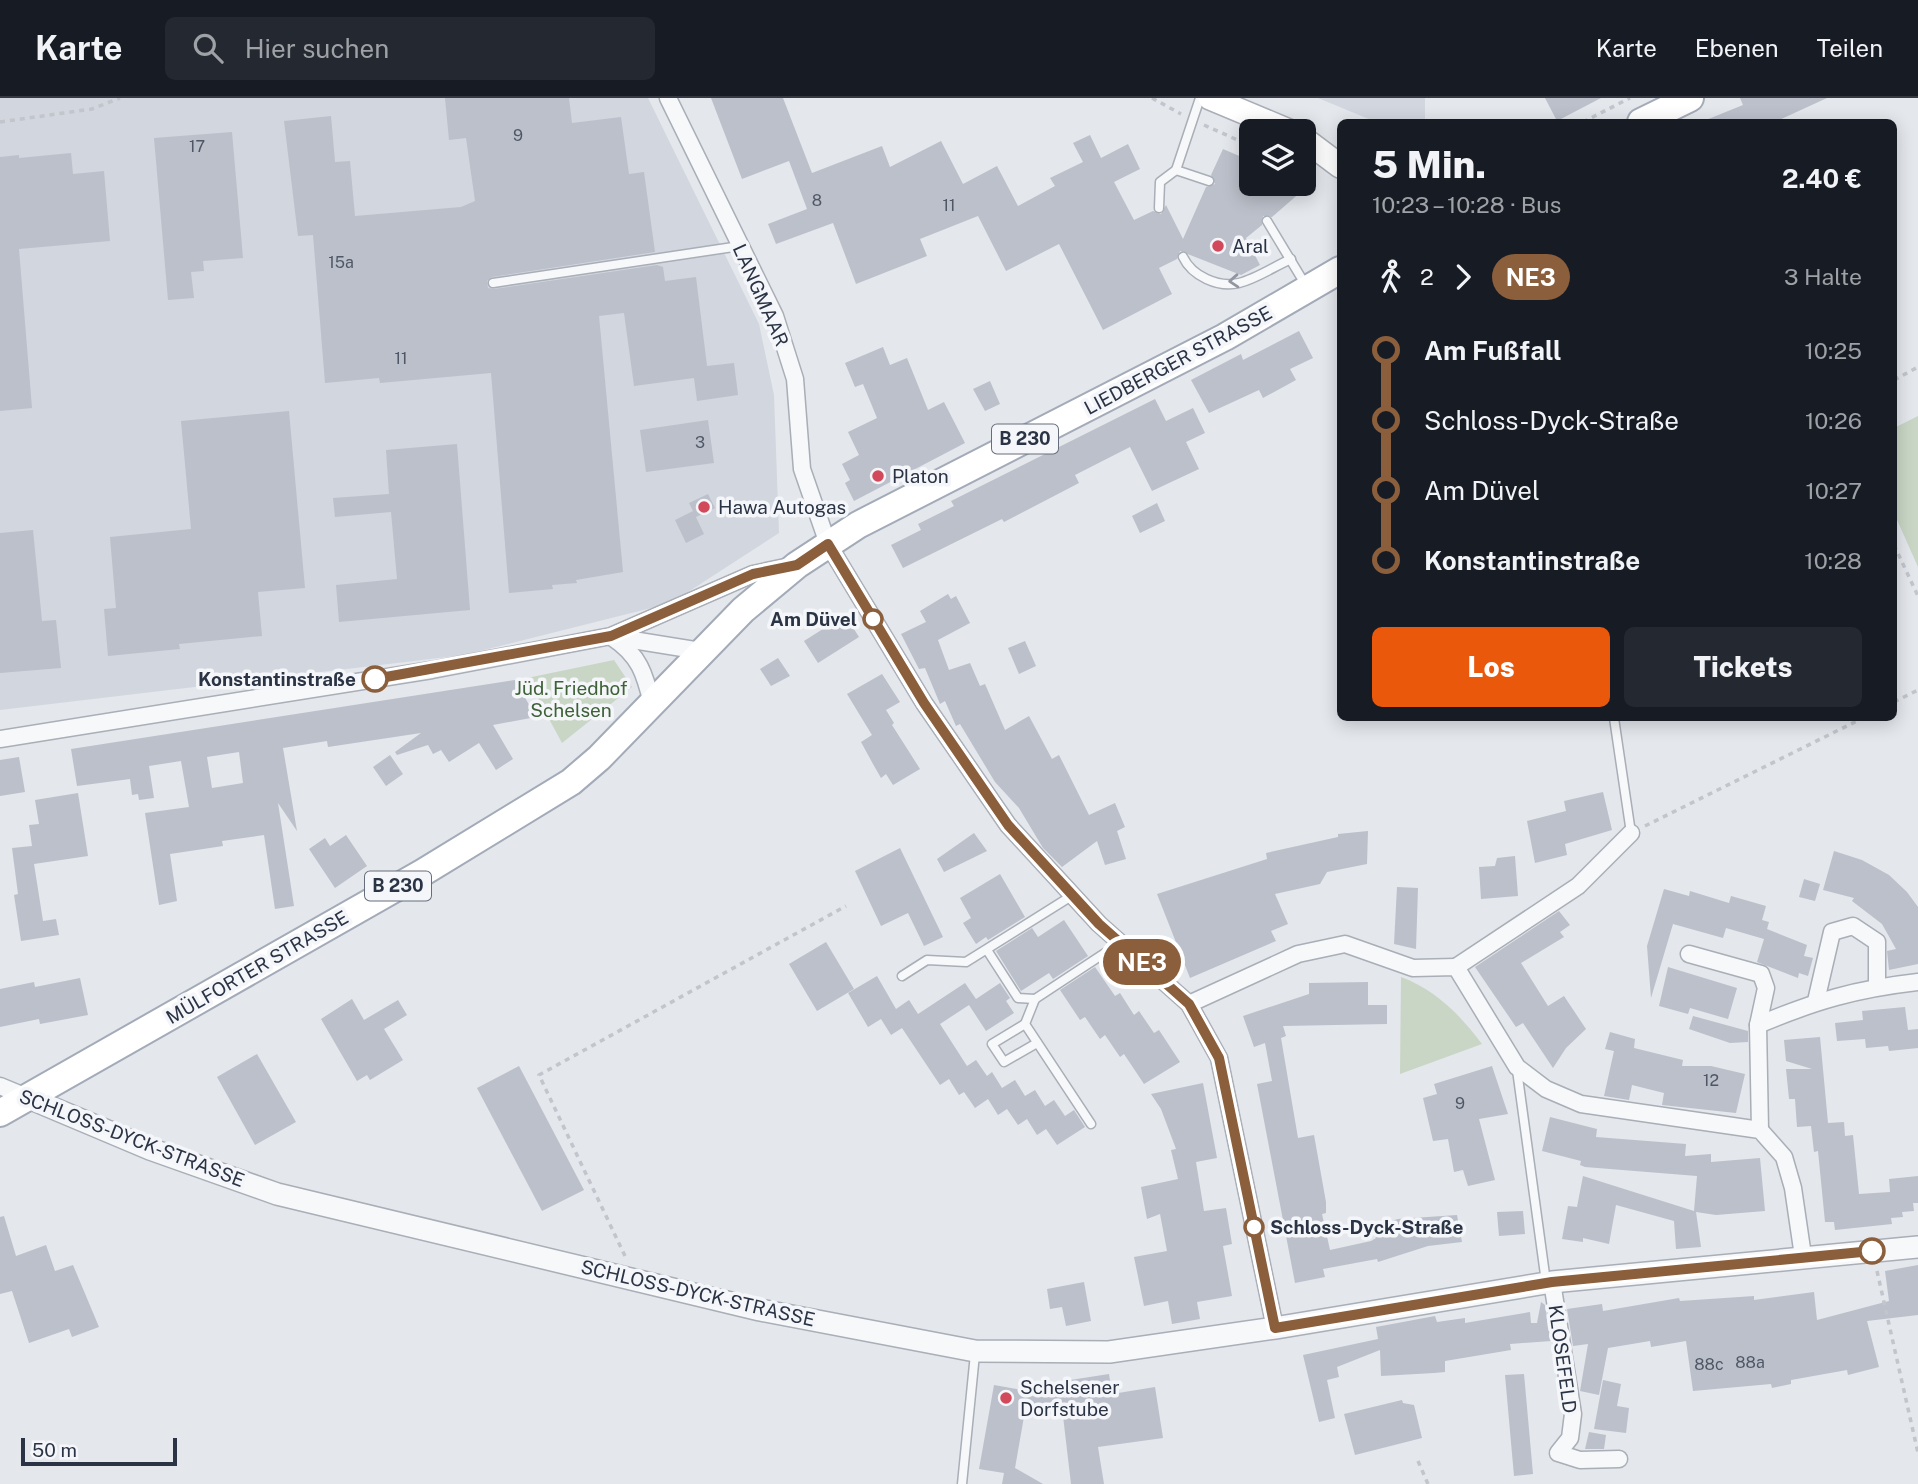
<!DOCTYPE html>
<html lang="de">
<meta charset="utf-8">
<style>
body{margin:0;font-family:"Public Sans",sans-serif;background:#242831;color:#f1f3f6;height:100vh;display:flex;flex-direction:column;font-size:26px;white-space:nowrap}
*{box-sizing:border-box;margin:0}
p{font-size:23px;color:#9ea1a6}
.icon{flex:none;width:38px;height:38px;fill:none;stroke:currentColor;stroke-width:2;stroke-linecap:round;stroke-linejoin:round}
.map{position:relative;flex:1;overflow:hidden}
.sheet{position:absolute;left:1337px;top:21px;width:560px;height:602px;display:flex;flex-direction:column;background:#171b24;border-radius:10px;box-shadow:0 4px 18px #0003}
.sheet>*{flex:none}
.badge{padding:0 14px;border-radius:23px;font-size:24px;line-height:46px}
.buttons{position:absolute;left:1239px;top:21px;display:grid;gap:14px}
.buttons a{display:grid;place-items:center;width:77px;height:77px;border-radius:10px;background:#171b24;box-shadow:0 4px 18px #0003;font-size:35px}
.scale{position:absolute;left:21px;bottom:18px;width:156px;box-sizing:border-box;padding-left:7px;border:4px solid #2b3445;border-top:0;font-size:19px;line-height:24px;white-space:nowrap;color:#2b3445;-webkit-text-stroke:5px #f4f6f9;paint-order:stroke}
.map>.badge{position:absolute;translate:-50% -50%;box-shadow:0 0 0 4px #fff}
.legs{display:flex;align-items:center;gap:10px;height:77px;padding:0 35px;font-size:23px}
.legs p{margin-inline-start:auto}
.summary{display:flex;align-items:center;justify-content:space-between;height:119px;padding:0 35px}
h1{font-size:38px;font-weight:800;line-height:52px}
.cta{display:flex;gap:14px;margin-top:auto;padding:14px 35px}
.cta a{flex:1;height:80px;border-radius:10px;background:#ea580c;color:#fff;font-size:28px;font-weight:800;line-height:80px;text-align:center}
.cta a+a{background:#242831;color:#f1f3f6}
ul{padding:0 35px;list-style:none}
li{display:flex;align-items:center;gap:24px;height:70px;font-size:26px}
li i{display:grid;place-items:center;width:10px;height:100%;margin:0 9px;background:currentColor}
li i::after{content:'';width:18px;height:18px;margin:-9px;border:5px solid;border-radius:50%;background:#171b24}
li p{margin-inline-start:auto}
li:first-child i{background:linear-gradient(#0000 50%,currentColor 0)}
li:last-child i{background:linear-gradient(currentColor 50%,#0000 0)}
header{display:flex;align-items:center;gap:42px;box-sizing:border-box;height:98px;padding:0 35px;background:#171b24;border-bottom:2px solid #363941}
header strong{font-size:33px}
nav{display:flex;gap:38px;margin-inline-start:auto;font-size:24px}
.search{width:490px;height:63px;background:#242831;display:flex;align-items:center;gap:18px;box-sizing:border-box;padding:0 24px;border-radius:10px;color:#9ea1a6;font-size:26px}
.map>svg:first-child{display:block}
.built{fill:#d2d6de}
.green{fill:#c9d6c5}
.building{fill:#bbc0ca;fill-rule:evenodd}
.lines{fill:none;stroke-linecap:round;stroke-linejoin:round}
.service-casing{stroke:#a9aeb7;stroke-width:11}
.minor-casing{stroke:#a9aeb7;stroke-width:19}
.tertiary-casing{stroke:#a9aeb7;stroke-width:24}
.secondary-casing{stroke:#a9aeb7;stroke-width:26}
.primary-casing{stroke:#a3abb8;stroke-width:30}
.path{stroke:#c2c5cb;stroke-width:3.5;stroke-dasharray:5 5;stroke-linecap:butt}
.service{stroke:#f7f8fa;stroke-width:8}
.minor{stroke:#f7f8fa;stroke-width:16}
.tertiary{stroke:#f7f8fa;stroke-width:21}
.secondary{stroke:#fff;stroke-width:23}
.primary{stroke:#fff;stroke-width:26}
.oneway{stroke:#9196a0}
.line-1-casing{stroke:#fff;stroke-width:16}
.line-1{stroke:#8b5e3c;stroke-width:10}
.poi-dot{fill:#d1495b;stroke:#f4f6f9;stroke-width:2.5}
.stop-1-dot{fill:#fff;stroke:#8b5e3c;stroke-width:3.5}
.labels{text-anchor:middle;stroke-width:7;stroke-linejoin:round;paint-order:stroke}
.number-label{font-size:16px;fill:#4f5766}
.shield{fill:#f4f6f9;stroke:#676e7b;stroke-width:2}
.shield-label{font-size:18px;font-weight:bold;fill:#2b3445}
.poi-label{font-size:19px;fill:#2b3445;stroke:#f4f6f9;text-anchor:start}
.street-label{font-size:19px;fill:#2b3445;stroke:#f4f6f9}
.stop-label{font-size:19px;font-weight:bold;fill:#2b3445;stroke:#f4f6f9;text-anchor:end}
.park-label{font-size:19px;fill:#3f6138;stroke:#f4f6f9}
</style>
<header>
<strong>Karte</strong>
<div class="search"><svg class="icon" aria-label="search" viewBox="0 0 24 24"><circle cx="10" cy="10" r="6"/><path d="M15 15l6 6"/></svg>Hier suchen</div>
<nav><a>Karte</a><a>Ebenen</a><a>Teilen</a></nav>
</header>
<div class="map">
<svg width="1918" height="1386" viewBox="0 0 1918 1386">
<rect width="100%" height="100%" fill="#e4e7ec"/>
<g class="built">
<path d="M0,0H648L759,226L774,297L779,435L671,505L464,557L0,612Z"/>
<path d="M1318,0H1425V24H1376Z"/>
</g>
<g class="green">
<path d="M1918,318V469L1894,415V330Z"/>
<path d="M614,562L632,589L562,645L527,580Z"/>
<path d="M1401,879C1436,892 1460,917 1482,946L1400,976Z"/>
</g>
<g class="building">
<path d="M445,0H569L572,25L621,19L629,76L644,74L655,154L492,179L487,183L488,190L494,191L657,167L663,169L665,183L696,179L707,268L734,265L738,297L697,303L694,280L634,288L624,215L599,218L623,474L576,482L577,485L552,487L553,491L509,495L491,275L380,285L379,280L325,285L313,137L298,138L284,23L331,18L335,64L350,63L355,118L461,109L475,103L466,40L449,42Z"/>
<path d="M711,0H783L812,75L882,48L890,69L941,43L963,86L997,68L1018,108L1055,88L1050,80L1083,64L1073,45L1090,37L1101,60L1128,46L1140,71L1114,84L1134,122L1153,113L1161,116L1166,107L1183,141L1206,89L1215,86L1211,77L1223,51L1251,63V86H1310L1272,119L1263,118L1262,127L1246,140L1260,167L1241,177L1180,153L1177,161L1159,170L1172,196L1103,232L1059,146L1006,173L978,118L920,141L927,158L856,186L833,125L776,146L768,126L807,111L789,63L742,81Z"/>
<path d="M1545,0H1601L1557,23Z"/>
<path d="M1740,0H1827L1775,24H1701L1743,7Z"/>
<path d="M232,34L243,160L203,163L204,173L191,174L194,200L168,202L154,40Z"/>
<path d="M71,55L73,76L104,73L110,143L19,151L32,310L0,313V59L19,57V60Z"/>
<path d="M1299,233L1313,260L1290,271L1296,282L1263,300L1259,292L1209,315L1191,282L1241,256L1243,262Z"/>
<path d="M883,249L890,267L907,260L928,312L944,304L965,345L854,403L845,385L850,382L842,366L859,357L848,334L877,320L863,286L855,289L845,265Z"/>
<path d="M990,283L1000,306L985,313L973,291Z"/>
<path d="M1155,301L1166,323L1193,310L1205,335L1186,344L1199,371L1152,393L1130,349L1075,377L1079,385L1031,410L1004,424L1002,421L903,470L891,447L921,432L918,426L954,408L951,403Z"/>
<path d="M289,313L305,490L258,494L262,538L179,546L180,551L108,558L104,511L116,510L110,439L191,431L181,323Z"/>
<path d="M708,322L714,365L646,374L640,332Z"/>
<path d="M457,346L470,512L339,524L336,487L397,481L391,414L335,419L333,400L389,396L386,352Z"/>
<path d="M708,396L715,410L696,419L695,417L704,436L686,445L675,422L693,413L689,405Z"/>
<path d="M1157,405L1165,423L1140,435L1132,418Z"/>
<path d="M33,432L42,523L56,522L61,570L0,575V435Z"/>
<path d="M948,496L951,501L956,498L970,525L938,542L949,572L970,565L980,588L985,586L1005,632L1029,618L1052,661L1059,657L1089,717L1115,705L1125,729L1117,733L1126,761L1105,767L1097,743L1062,769L1043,750L1019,710L995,684L960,626L956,628L945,603L940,606L925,570L919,571L901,536L926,524L920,513Z"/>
<path d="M845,517L859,539L818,565L804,543Z"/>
<path d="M1025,543L1036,568L1019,576L1008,550Z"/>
<path d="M778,560L790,578L771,588L760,571Z"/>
<path d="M882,576L900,604L886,612L894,625L892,627L920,671L893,687L886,676L881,680L873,666L861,644L872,637L847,596Z"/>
<path d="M515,582L536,619L493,627L513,661L496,672L479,645L449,664L441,652L433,656L428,647L397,657L395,654L421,635L328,649L327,643L283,650L297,733L278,705L294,808L275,811L264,737L222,743L223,748L170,756L177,803L159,807L145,715L189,709L181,663L149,668L154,700L139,702L138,696L132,697L130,681L77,688L71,651ZM239,654L243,685L212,690L207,659Z"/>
<path d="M390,657L403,676L386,688L373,669Z"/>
<path d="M19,659L25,694L0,698V662Z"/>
<path d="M1603,694L1612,732L1565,746L1567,757L1535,765L1527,723L1566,713L1564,703Z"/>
<path d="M78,695L88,758L34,766L43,823L56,821L59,837L21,843L14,797L18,796L12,750L32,748L29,727L39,726L35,702Z"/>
<path d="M1368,733L1367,766L1327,774L1320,786L1275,796L1288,826L1271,833L1276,843L1190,880L1157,796L1267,761L1266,755L1338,739V736Z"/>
<path d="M974,735L987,753L944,774L937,761Z"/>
<path d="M346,737L367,768L335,790L309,751L325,740L330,748Z"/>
<path d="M900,750L943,839L924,848L908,815L881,828L855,773Z"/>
<path d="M1834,753L1862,762L1889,777L1907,794L1918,809V866L1889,872L1887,853L1896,851L1882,826L1852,803L1854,800L1823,792Z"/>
<path d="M1515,758L1518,798L1481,801L1479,769L1495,768L1497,760Z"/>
<path d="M1000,776L1025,819L988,842L986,839L976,846L963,825L971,820L960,800Z"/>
<path d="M1804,781L1820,786L1815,803L1799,799Z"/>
<path d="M1397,789L1418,790L1416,851L1394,846Z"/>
<path d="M1664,791L1689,798L1690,793L1729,805L1731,798L1766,808L1762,822L1769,824L1767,831L1807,847L1804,858L1813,860L1808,878L1799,875L1798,880L1757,864L1764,841L1726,830L1723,840L1673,826L1651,900L1647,848Z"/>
<path d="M1559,813L1570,827L1560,834L1564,839L1521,865L1548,908L1564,898L1586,931L1566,950L1553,970L1523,925L1516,929L1475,869Z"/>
<path d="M1064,822L1088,858L1053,881L1049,875L1021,893L996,853L1032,830L1038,839Z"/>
<path d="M826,844L854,891L817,913L789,866Z"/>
<path d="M1095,869L1115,898L1120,895L1134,917L1139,913L1154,935L1159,932L1180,964L1144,986L1124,956L1120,959L1105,937L1100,941L1085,919L1080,922L1060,892Z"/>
<path d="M1668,869L1737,890L1728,921L1690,910L1688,916L1659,908Z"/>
<path d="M877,878L896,911L909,902L918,916L965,885L976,901L1000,885L1010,900L1006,903L1014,915L986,933L969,907L940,926L967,968L976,962L987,978L992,974L1002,990L1015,982L1025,998L1035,992L1045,1008L1054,1002L1065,1018L1074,1012L1085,1029L1057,1047L1046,1031L1037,1037L1027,1021L1018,1027L1007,1011L998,1017L988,1001L975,1010L964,994L959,997L949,981L940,987L902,930L891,937L881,921L868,929L848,895Z"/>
<path d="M80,880L88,917L40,926L39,921L0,929V891L34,884L35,889Z"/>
<path d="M1368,884V907H1387V926L1283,928L1286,938L1281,940L1298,1040L1314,1037L1326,1104V1115L1322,1116L1330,1152L1371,1143L1376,1140L1373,1132L1380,1130V1126L1398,1121L1457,1117L1462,1144L1428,1148L1378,1164L1377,1161L1323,1171L1325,1179L1295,1185L1257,986L1272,983L1265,945L1254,949L1243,918L1309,896V885Z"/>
<path d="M352,901L364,922L398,902L407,917L384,931L403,962L370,982L367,977L357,983L321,921Z"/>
<path d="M1905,909L1908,932L1918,931V950L1889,953L1888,948L1866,950L1865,941L1837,943L1835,925L1863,922L1862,913Z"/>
<path d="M1693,918L1748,933V944L1730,945L1689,931Z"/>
<path d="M1610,934L1635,941L1634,950L1683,962L1682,968H1711L1745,976L1736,1015L1662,1007L1664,995L1632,987L1629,1002L1604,998L1614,953L1605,951Z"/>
<path d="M1820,939L1828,1025L1844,1024L1845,1038L1853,1037L1859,1096L1890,1094L1889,1081L1918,1078V1105H1913L1914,1113L1902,1114L1903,1119L1891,1120L1892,1126L1835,1132L1834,1124H1825L1818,1053L1814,1054L1811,1028L1797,1029L1795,1001H1789L1786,971H1812L1786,963L1784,942Z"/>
<path d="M257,956L296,1024L255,1047L217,979Z"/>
<path d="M519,968L584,1092L542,1113L477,990Z"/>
<path d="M1492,968L1508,1016L1479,1021L1495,1082L1468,1088L1463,1072L1454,1074L1448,1041L1433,1043L1423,1000L1437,996L1434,986Z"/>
<path d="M1203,985L1217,1060L1196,1064L1204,1113L1226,1110L1232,1146L1223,1148L1232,1198L1197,1204L1200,1221L1172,1226L1168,1203L1144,1208L1134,1159L1167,1153L1160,1116L1147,1121L1141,1089L1178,1081L1171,1052L1176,1051L1161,1011L1151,996Z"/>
<path d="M1550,1019L1597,1031L1596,1039L1686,1046L1685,1058L1711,1056V1064L1760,1060L1765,1113L1716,1117L1696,1114L1701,1149L1676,1151L1674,1123L1616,1107L1609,1146L1583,1140V1144L1562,1141L1568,1108L1577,1109L1583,1078L1694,1113L1697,1078L1585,1069L1580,1067L1581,1063L1542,1053Z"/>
<path d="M1523,1113L1525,1136L1499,1138L1497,1114Z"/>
<path d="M4,1118L16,1158L46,1147L55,1173L73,1167L99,1229L72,1239L69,1231L29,1245L12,1193L0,1196V1119Z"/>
<path d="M1918,1167V1217L1867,1223L1879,1269L1848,1277L1847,1272L1791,1282V1286L1772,1290L1771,1286L1693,1293L1686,1243L1651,1249L1650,1243L1608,1250L1599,1297L1580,1293L1588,1246L1573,1248L1567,1211L1602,1206L1603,1213L1679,1200L1680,1203L1754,1198V1202L1814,1194L1817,1222L1889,1203L1885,1173Z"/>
<path d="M1084,1184L1091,1223L1066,1228L1062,1209L1050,1211L1047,1191Z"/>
<path d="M1541,1204L1545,1207L1551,1243L1510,1246L1511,1252L1445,1263V1274L1434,1275L1381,1278L1380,1252L1337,1269L1339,1279L1327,1282L1335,1320L1319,1324L1303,1257L1378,1241L1376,1229L1435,1218L1437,1224L1465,1220V1225L1530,1214L1531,1225H1537Z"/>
<path d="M1109,1276L1112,1296L1155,1289L1163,1340L1098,1349L1104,1386H1071L1063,1318L1025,1313L1015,1370L1043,1386H1002L1004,1375L979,1371L994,1287L1066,1300L1064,1283Z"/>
<path d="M1524,1276L1533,1376L1514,1378L1505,1277Z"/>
<path d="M1603,1282L1621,1286L1617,1308L1629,1310L1626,1335L1594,1331Z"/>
<path d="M1402,1302L1403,1305L1414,1307L1422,1340L1355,1357L1344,1316Z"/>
<path d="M1589,1334L1606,1337L1604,1351H1585Z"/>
</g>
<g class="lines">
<defs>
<g id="service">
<path d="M1200,0L1176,72L1209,83"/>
<path d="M1159,110L1160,84L1176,72"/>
<path d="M1267,123L1305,186"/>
<path d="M1183,159C1192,178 1218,190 1239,185C1256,181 1275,168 1291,161"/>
<path d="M493,185L740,148"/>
<path d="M1614,620L1631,735"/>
<path d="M987,852L1018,900L1035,901"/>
<path d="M902,878L927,862L966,864L1073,797"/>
<path d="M1025,926L992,946L1004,964L1037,945"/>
<path d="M1517,972L1546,1184"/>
<path d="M1091,1026L1025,926L1035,901L1120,845"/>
<path d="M962,1386L975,1256"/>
</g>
<g id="minor">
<path d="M668,0L775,218L795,281L802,371L828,446L924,605L1008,727L1099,826L1189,906L1219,960L1275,1230"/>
<path d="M614,539L701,553"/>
<path d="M613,540C639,557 645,576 652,606"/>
<path d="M0,641L432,572L611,538L753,476L790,468"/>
<path d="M1689,856L1761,876L1766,890L1758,927L1760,1032"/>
<path d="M1456,869L1578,788L1631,735"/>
<path d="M1816,903L1832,834L1853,828L1877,844V888"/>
<path d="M1189,906L1298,856L1345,846L1413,870L1456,869L1517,969L1546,991L1581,1006L1760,1032L1784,1059L1793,1090L1803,1158"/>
<path d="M1758,927C1815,903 1856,891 1918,884"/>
<path d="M0,988L29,1000"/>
<path d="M1552,1184L1573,1316L1570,1340L1558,1355L1580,1362L1619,1361"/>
</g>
<path id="tertiary" d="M29,1000L150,1051L277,1096L760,1212L975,1253L1109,1254L1275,1230L1552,1184L1918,1149"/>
<g id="secondary">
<path d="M1210,0L1289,33"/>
<path d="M1304,41L1340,68"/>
</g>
<g id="primary">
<path d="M1641,24L1690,0"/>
<path d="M0,1015L422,775L571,684L599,660L743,512L797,467L858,427L1225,239L1340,172"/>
</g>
</defs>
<use href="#service" class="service-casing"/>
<use href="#minor" class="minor-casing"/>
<use href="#tertiary" class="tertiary-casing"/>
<use href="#secondary" class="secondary-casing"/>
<use href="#primary" class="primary-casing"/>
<g class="path">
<path d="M1152,0L1181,16"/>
<path d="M0,24L92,11L120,0"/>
<path d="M1583,24L1630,0"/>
<path d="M1204,27L1251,48"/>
<path d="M1894,282L1918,269"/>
<path d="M1894,447L1918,498"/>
<path d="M1894,604L1918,592"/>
<path d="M1645,728L1863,620"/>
<path d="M625,1158L539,977L846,808"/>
<path d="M1877,1173L1918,1355"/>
<path d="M1418,1363L1428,1386"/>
</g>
<use href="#service" class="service"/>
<use href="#minor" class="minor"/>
<use href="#tertiary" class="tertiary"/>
<use href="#secondary" class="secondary"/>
<use href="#primary" class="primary"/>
</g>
<defs><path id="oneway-chevron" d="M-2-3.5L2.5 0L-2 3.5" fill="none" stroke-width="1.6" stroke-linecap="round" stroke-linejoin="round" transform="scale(1.75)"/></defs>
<use class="oneway" href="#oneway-chevron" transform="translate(1234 183) rotate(176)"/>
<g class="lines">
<defs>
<path id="line-1" d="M375,581L611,538L753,476L797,467L828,446L924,605L1008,727L1099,826L1189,906L1219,960L1275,1230L1552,1184L1872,1153"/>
</defs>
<use href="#line-1" class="line-1-casing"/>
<use href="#line-1" class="line-1"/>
</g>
<g class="poi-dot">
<circle cx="1218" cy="148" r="7"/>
<circle cx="878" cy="378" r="7"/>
<circle cx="704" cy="409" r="7"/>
<circle cx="1006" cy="1300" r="7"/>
</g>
<g class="stop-1-dot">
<circle cx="873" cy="521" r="9"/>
<circle cx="375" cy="581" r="12"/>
<circle cx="1254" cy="1129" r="9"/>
<circle cx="1872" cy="1153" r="12"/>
</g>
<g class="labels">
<g class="number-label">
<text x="518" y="43">9</text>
<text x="197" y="54">17</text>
<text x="817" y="108">8</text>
<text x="949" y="113">11</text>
<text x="341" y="170">15a</text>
<text x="401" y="266">11</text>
<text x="700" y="350">3</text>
<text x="1711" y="988">12</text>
<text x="1460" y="1011">9</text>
<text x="1750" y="1270">88a</text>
<text x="1709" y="1272">88c</text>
</g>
<g class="shield">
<rect x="992" y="326.5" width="66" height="29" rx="5"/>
<rect x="365" y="773.5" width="66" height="29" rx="5"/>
</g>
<g class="shield-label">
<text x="1025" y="347">B 230</text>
<text x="398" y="794">B 230</text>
</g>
<g class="poi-label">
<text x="1232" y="155">Aral</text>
<text x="892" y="385">Platon</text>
<text x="718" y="416">Hawa Autogas</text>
<text x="1020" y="1296">Schelsener<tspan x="1020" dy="22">Dorfstube</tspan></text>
</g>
<g class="street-label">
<text transform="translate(761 197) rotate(66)" y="7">LANGMAAR</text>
<text transform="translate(1178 262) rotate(-28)" y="7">LIEDBERGER STRASSE</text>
<text transform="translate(257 869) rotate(-30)" y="7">MÜLFORTER STRASSE</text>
<text transform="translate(132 1040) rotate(21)" y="7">SCHLOSS-DYCK-STRASSE</text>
<text transform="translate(698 1195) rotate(13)" y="7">SCHLOSS-DYCK-STRASSE</text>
<text transform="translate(1563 1261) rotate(82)" y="7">KLOSEFELD</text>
</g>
<g class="stop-label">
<text x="857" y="528">Am Düvel</text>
<text x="356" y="588">Konstantinstraße</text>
<text x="1270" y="1136" text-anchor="start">Schloss-Dyck-Straße</text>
</g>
<g class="park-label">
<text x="571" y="597">Jüd. Friedhof<tspan x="571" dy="22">Schelsen</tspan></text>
</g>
</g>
</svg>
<div class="buttons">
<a><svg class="icon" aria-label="layers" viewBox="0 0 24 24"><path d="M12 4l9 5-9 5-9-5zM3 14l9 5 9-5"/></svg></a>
</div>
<div class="scale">50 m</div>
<b class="badge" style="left:1142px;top:864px;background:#8b5e3c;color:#fff">NE3</b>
<section class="sheet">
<div class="summary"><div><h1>5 Min.</h1><p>10:23 – 10:28 · Bus</p></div><b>2.40 €</b></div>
<div class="legs"><svg class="icon" aria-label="walk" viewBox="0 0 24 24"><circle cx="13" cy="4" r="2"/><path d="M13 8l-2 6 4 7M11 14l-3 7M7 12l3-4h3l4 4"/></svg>2<svg class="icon" aria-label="forward" viewBox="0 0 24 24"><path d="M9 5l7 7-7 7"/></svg><b class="badge" style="background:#8b5e3c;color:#fff">NE3</b><p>3 Halte</p></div>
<ul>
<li><i style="color:#8b5e3c"></i><b>Am Fußfall</b><p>10:25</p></li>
<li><i style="color:#8b5e3c"></i><span>Schloss-Dyck-Straße</span><p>10:26</p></li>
<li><i style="color:#8b5e3c"></i><span>Am Düvel</span><p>10:27</p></li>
<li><i style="color:#8b5e3c"></i><b>Konstantinstraße</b><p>10:28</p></li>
</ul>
<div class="cta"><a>Los</a><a>Tickets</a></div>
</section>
</div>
